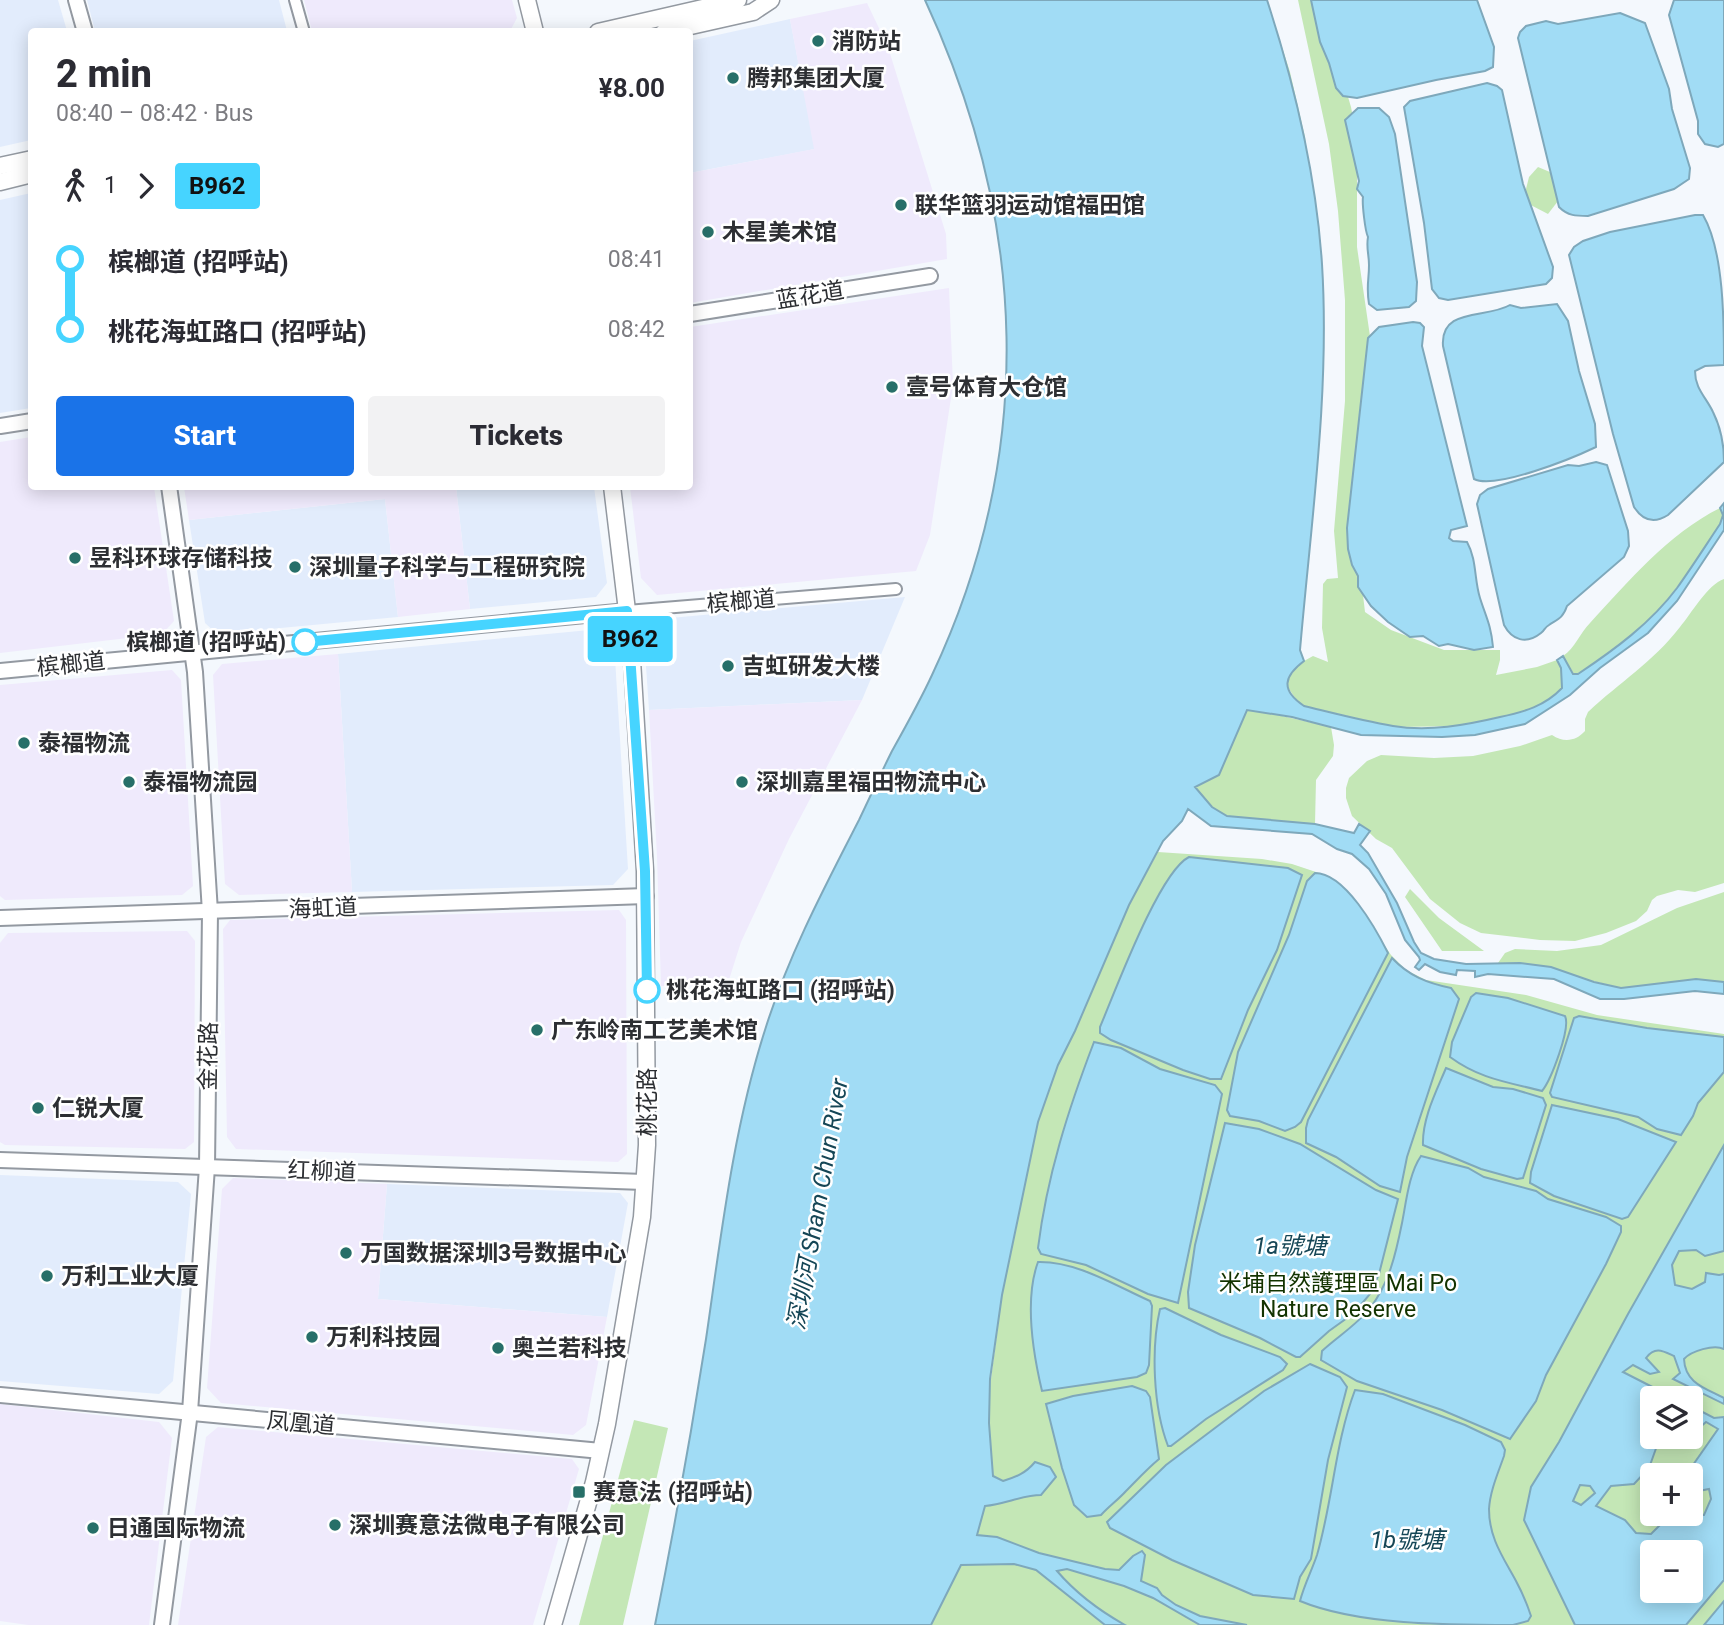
<!DOCTYPE html>
<meta charset="utf-8">
<style>
body{margin:0;font-family:Roboto,"Noto Sans SC",sans-serif;background:#f2f2f3;color:#2b2b33;height:100vh;display:flex;flex-direction:column;font-size:26px;white-space:nowrap}
*{box-sizing:border-box;margin:0}
p{font-size:23px;color:#7c7c81}
.icon{flex:none;width:38px;height:38px;fill:none;stroke:currentColor;stroke-width:2;stroke-linecap:round;stroke-linejoin:round}
.map{position:relative;flex:1;overflow:hidden}
.panel{position:absolute;left:28px;top:28px;width:665px;height:462px;display:flex;flex-direction:column;background:#fff;border-radius:7px;box-shadow:0 4px 18px #0003}
.panel>*{flex:none}
.badge{padding:0 14px;border-radius:5px;font-size:24px;line-height:46px}
.tools{position:absolute;left:1640px;top:1386px;display:grid;gap:14px}
.tools a{display:grid;place-items:center;width:63px;height:63px;border-radius:7px;background:#fff;box-shadow:0 4px 18px #0003;font-size:35px}
.map>.badge{position:absolute;translate:-50% -50%;box-shadow:0 0 0 4px #fff}
.legs{display:flex;align-items:center;gap:10px;height:77px;padding:0 28px;font-size:23px}
.legs p{margin-inline-start:auto}
.summary{display:flex;align-items:center;justify-content:space-between;height:119px;padding:0 28px}
h1{font-size:38px;font-weight:800;line-height:52px}
.button{display:flex;gap:14px;margin-top:auto;padding:14px 28px}
.button a{flex:1;height:80px;border-radius:7px;background:#1a73e8;color:#fff;font-size:28px;font-weight:800;line-height:80px;text-align:center}
.button a+a{background:#f2f2f3;color:#2b2b33}
ul{padding:0 28px;list-style:none}
li{display:flex;align-items:center;gap:24px;height:70px;font-size:26px}
li i{display:grid;place-items:center;width:10px;height:100%;margin:0 9px;background:currentColor}
li i::after{content:'';width:18px;height:18px;margin:-9px;border:5px solid;border-radius:50%;background:#fff}
li p{margin-inline-start:auto}
li:first-child i{background:linear-gradient(#0000 50%,currentColor 0)}
li:last-child i{background:linear-gradient(currentColor 50%,#0000 0)}
.map>svg:first-child{display:block}
.built{fill:#e2ecfc}
.industrial{fill:#efeafc}
.green{fill:#c4e7b6;fill-rule:evenodd}
.water{fill:#a1dcf5;stroke:#7ea8bb;stroke-width:2;fill-rule:evenodd}
.lines{fill:none;stroke-linecap:round;stroke-linejoin:round}
.minor-casing{stroke:#9399a1;stroke-width:14}
.tertiary-casing{stroke:#9399a1;stroke-width:18}
.secondary-casing{stroke:#9399a1;stroke-width:19}
.minor{stroke:#fff;stroke-width:10}
.tertiary{stroke:#fff;stroke-width:14}
.secondary{stroke:#fff;stroke-width:16}
.line-1-casing{stroke:#fff;stroke-width:16}
.line-1{stroke:#46d4ff;stroke-width:10}
.poi-dot{fill:#276f68;stroke:#fff;stroke-width:2.5}
.stop-1-dot{fill:#fff;stroke:#46d4ff;stroke-width:3.5}
.labels{text-anchor:middle;stroke-width:5;stroke-linejoin:round;paint-order:stroke}
.poi-label{font-size:23px;font-weight:bold;fill:#2d2f33;stroke:#fff;text-anchor:start}
.street-label{font-size:23px;fill:#2d2f33;stroke:#fff}
.stop-label{font-size:23px;font-weight:bold;fill:#2d2f33;stroke:#fff;text-anchor:end}
.park-label{font-size:23px;fill:#123300;stroke:#fff}
.water-label{font-size:24px;font-style:italic;fill:#154656;stroke:#fff}
</style>
<div class="map">
<svg width="1724" height="1625" viewBox="0 0 1724 1625">
<rect width="100%" height="100%" fill="#f4f8fd"/>
<g class="built">
<path d="M0,0H58L67,31L32,32L31,140L0,147Z"/>
<path d="M87,0H279L287,31H95Z"/>
<path d="M790,19L815,149L690,173V41Z"/>
<path d="M31,193V408L0,413V200Z"/>
<path d="M456,487H594L607,583L596,597L470,609Z"/>
<path d="M385,499L398,617L217,634L205,623L189,520Z"/>
<path d="M905,597L862,700L649,710L644,637L659,619Z"/>
<path d="M600,629L614,642L628,869L613,885L352,892L338,654Z"/>
<path d="M0,1175L178,1182L191,1194L173,1381L159,1394L0,1381Z"/>
<path d="M387,1184L620,1193L628,1203L607,1317L378,1299Z"/>
</g>
<g class="industrial">
<path d="M304,0H512L517,18L510,31H312Z"/>
<path d="M867,3L888,47L946,234L947,259L690,303V173L814,149L790,19Z"/>
<path d="M949,288L953,385L930,535L916,571L657,595L641,578L630,487L690,486V327Z"/>
<path d="M31,437L32,486L154,487L174,621L162,634L0,653V442Z"/>
<path d="M184,487H456L470,609L398,617L385,499L189,520Z"/>
<path d="M338,654L352,892L239,895L225,884L213,675L222,664Z"/>
<path d="M172,670L181,680L193,886L182,895L5,900L0,896V685Z"/>
<path d="M862,700L789,839L741,942L727,986H661L657,856L649,710Z"/>
<path d="M619,910L626,920L627,1154L618,1162L236,1149L227,1137L223,929L230,920Z"/>
<path d="M187,931L195,941L194,1142L185,1149L5,1145L0,1142V943L8,933Z"/>
<path d="M233,1178L387,1184L378,1299L607,1317L586,1425L573,1435L221,1403L207,1388L222,1189Z"/>
<path d="M0,1404L159,1422L172,1438L149,1625H28L0,1621Z"/>
<path d="M218,1427L572,1459L579,1469L533,1625H178L206,1437Z"/>
</g>
<g class="green">
<path d="M1267,0L1290,72L1305,137L1322,264L1324,333L1318,446L1300,655L1304,661L1313,656L1328,662L1322,628L1323,584L1327,579L1338,578L1334,531L1345,401V300L1338,211L1329,144L1298,0H1319L1351,107L1357,139V247L1372,350L1359,561L1365,612L1391,630L1444,650H1500V660L1496,675L1537,667L1557,660L1561,668L1562,688L1553,697L1530,710L1463,726L1395,727L1304,706L1297,701L1287,686Z"/>
<path d="M1538,167L1557,175L1565,192L1548,214L1523,201L1529,177Z"/>
<path d="M1720,508L1723,516L1720,524C1706,545 1692,567 1677,587C1658,614 1632,635 1606,655C1596,662 1585,672 1574,674L1563,656C1575,648 1580,633 1590,623C1629,581 1668,534 1720,508Z"/>
<path d="M1724,579V883L1695,892L1678,890L1657,896L1652,900L1647,911L1636,921L1606,933L1575,941L1540,940L1481,933L1460,923L1430,899L1392,848L1376,839L1352,816L1346,798V788L1349,778L1367,761L1381,755L1434,758L1473,756L1520,746L1552,735C1564,743 1576,741 1585,731V719L1588,712C1620,682 1652,663 1680,627C1691,614 1708,584 1724,579Z"/>
<path d="M1251,709L1331,727L1334,745L1333,756L1316,780L1315,824L1227,816L1212,807L1195,787L1219,775L1246,710Z"/>
<path d="M1158,852L1262,859L1292,864L1331,877L1364,915L1391,955L1406,970L1426,980L1526,995L1597,1015L1724,1034V1625H805L989,1394L1002,1295L1038,1122L1058,1065L1075,1031L1129,905ZM1652,1398H1690V1437H1652ZM1652,1475H1690V1514H1652ZM1652,1552H1690V1591H1652Z"/>
<path d="M1410,889L1439,918L1484,951H1442L1405,897Z"/>
<path d="M1724,892V982L1696,979L1621,988L1520,963H1498L1505,953L1515,949L1557,951L1601,945L1677,908Z"/>
<path d="M634,1420L668,1428L623,1625H579Z"/>
</g>
<g class="water">
<path d="M925,0H1267C1295,86 1316,173 1322,264C1330,392 1311,522 1300,650L1304,661C1284,676 1280,690 1304,706C1333,713 1363,721 1393,726C1429,732 1466,725 1500,717C1524,712 1545,706 1562,688L1561,668L1557,660L1563,656L1573,674H1578C1614,650 1651,623 1677,588C1692,567 1706,545 1720,524L1723,515L1720,508L1724,503V530L1677,601L1648,633L1600,668L1570,695L1525,724L1475,735L1442,737L1361,735L1292,717L1247,710L1219,775L1195,787L1212,807L1227,816L1315,824L1354,833L1359,824L1370,831L1360,845L1368,853L1397,903L1414,942L1421,953L1434,959L1466,964L1520,963L1551,967L1594,982L1621,988L1696,979L1724,982V994L1695,991L1624,999H1600L1554,979L1488,974L1475,977V971L1457,970L1456,975L1440,972L1425,964L1419,970L1415,967L1420,960L1419,957L1405,940L1386,894L1369,869L1352,854L1337,849L1312,834L1211,826L1188,809L1182,821L1163,841L1129,905L1075,1031L1058,1065L1038,1122L1002,1295L990,1379L989,1423L993,1476L1003,1481C1016,1477 1026,1473 1035,1462L1050,1467L1056,1477L1041,1495C1023,1495 1005,1504 985,1506L977,1535L997,1537L1039,1553L1105,1569L1119,1570L1133,1556L1142,1551L1145,1555L1141,1581L1157,1588L1162,1595L1176,1605L1200,1616L1247,1625H1200L1153,1598L1124,1586L1067,1569L1057,1571C1075,1592 1100,1611 1125,1625H1105L1036,1570L1014,1564L961,1565L931,1625H655C674,1530 691,1435 706,1339C721,1236 733,1130 765,1030C788,956 824,888 859,820C870,797 881,773 892,751C906,726 920,701 932,675C1037,452 1028,222 925,0Z"/>
<path d="M1311,0H1477L1494,47L1493,67L1485,71L1436,80L1357,98L1343,96L1336,88L1329,63L1320,42Z"/>
<path d="M1674,0H1724V144L1718,147L1705,144L1698,134V121L1669,15Z"/>
<path d="M1620,13L1645,23L1669,89L1672,109L1690,168L1689,179L1674,189L1588,216C1576,216 1568,216 1559,207L1518,38L1520,32L1526,26L1546,21L1558,24Z"/>
<path d="M1487,83L1497,86L1502,90L1523,184L1553,267L1552,278L1546,284L1448,300L1439,298L1432,289L1424,223L1404,107L1410,101Z"/>
<path d="M1358,108H1379L1389,117L1395,134L1417,282L1416,301L1409,307L1377,310L1369,304C1366,286 1369,281 1369,265C1369,254 1366,248 1368,237C1365,231 1362,203 1363,197L1357,189L1359,181L1345,120Z"/>
<path d="M1695,215H1703C1724,251 1724,322 1724,365L1705,366L1695,371C1695,389 1706,397 1713,412C1721,428 1724,444 1724,462L1668,515C1654,524 1643,521 1634,507L1613,434L1569,255L1574,247L1583,241L1610,232Z"/>
<path d="M1557,304L1568,321L1579,371L1595,424L1596,447C1573,458 1495,490 1474,479L1443,346C1440,307 1486,319 1510,305L1521,308Z"/>
<path d="M1413,322L1420,323L1424,327L1422,346L1467,526L1451,530L1449,538L1453,541L1467,542C1477,560 1474,579 1480,598C1486,617 1491,625 1493,647L1474,650L1448,644L1439,646L1423,636L1410,637L1388,622L1371,606L1358,587V576L1352,565L1348,549L1347,528L1368,338L1379,327Z"/>
<path d="M1596,462L1607,465L1628,531L1629,546L1624,557L1567,606C1563,618 1558,619 1549,625C1544,628 1545,630 1541,633C1526,645 1512,640 1504,625L1477,504L1480,495L1488,489L1568,465L1579,466Z"/>
<path d="M1189,857L1288,868L1302,875L1277,950L1248,1010L1221,1079H1210L1183,1070L1111,1040L1100,1033V1027C1115,992 1159,872 1189,857Z"/>
<path d="M1315,873C1345,873 1376,929 1388,953L1301,1122L1295,1127L1285,1131L1259,1121L1230,1116L1227,1110L1238,1052L1289,935L1307,881Z"/>
<path d="M1392,958C1409,976 1427,983 1451,988L1459,999L1407,1157L1400,1192L1380,1186L1336,1157L1306,1143V1128L1308,1120Z"/>
<path d="M1476,993L1508,998L1565,1016C1571,1028 1551,1080 1542,1091C1507,1082 1480,1079 1450,1057L1452,1042L1471,997Z"/>
<path d="M1579,1016L1647,1028L1724,1037V1072L1698,1103L1693,1116L1681,1135L1657,1129L1638,1117L1552,1097L1550,1093L1574,1018Z"/>
<path d="M1094,1042L1121,1048L1160,1069L1215,1085L1222,1094L1178,1303L1148,1294L1086,1265L1041,1254L1038,1248C1047,1176 1068,1110 1094,1042Z"/>
<path d="M1446,1068L1493,1087L1513,1089L1543,1098L1546,1105L1523,1178L1517,1179L1481,1169L1423,1145C1422,1119 1436,1092 1446,1068Z"/>
<path d="M1552,1105L1618,1119L1676,1142L1628,1217L1622,1219L1554,1196L1530,1183L1531,1172Z"/>
<path d="M1225,1123L1259,1129L1300,1144L1376,1190L1398,1199L1379,1274L1370,1294L1354,1313L1329,1331L1300,1357H1296L1260,1338L1189,1308L1188,1292L1195,1245Z"/>
<path d="M1724,1145V1251L1705,1256L1696,1250L1679,1251L1672,1265L1675,1285L1692,1289L1705,1282L1706,1273L1719,1275L1724,1274V1349C1714,1344 1691,1351 1684,1359C1685,1383 1705,1388 1724,1398V1404L1673,1379L1680,1373L1674,1356C1663,1351 1655,1346 1646,1358L1659,1372L1650,1374L1633,1365L1623,1372L1674,1398H1652V1437H1673L1659,1440L1649,1468L1634,1484L1611,1486L1596,1506L1625,1520L1636,1533L1651,1534L1663,1522L1666,1514L1704,1515L1711,1499L1709,1489L1699,1491L1691,1502L1690,1475H1686L1718,1429L1706,1422L1691,1435V1406L1714,1418L1724,1417V1580L1686,1625H1575L1524,1520L1531,1487L1559,1442L1628,1314ZM1580,1485L1590,1486L1595,1493L1581,1505L1573,1501ZM1652,1552H1690V1591H1652Z"/>
<path d="M1421,1156L1468,1168L1484,1177L1536,1191L1548,1199L1606,1217L1621,1226V1232L1606,1264L1546,1375L1536,1401L1510,1439L1442,1410L1357,1381L1321,1360L1322,1351C1337,1337 1358,1324 1370,1308C1389,1284 1396,1253 1402,1223C1406,1203 1409,1173 1421,1156Z"/>
<path d="M1038,1262C1077,1261 1116,1286 1150,1301L1152,1306L1149,1365L1146,1373L1137,1377L1042,1391C1033,1353 1024,1300 1038,1262Z"/>
<path d="M1165,1308L1221,1335L1280,1357L1287,1364L1283,1370L1206,1419L1171,1446H1168C1153,1407 1151,1348 1160,1309Z"/>
<path d="M1310,1364L1340,1377L1347,1387L1328,1460L1311,1559L1300,1577L1294,1599L1253,1595L1172,1560L1110,1528L1107,1522L1166,1465L1264,1391Z"/>
<path d="M1132,1386L1146,1391L1150,1397L1159,1459C1147,1469 1137,1480 1126,1491C1118,1500 1109,1506 1101,1515L1087,1517L1074,1505L1062,1468L1046,1404L1073,1396Z"/>
<path d="M1355,1390L1383,1394L1465,1425L1501,1442L1505,1450L1504,1456C1498,1473 1490,1491 1489,1509C1489,1538 1503,1557 1516,1581C1522,1592 1527,1604 1531,1616L1528,1621L1513,1625C1447,1625 1358,1625 1300,1601C1304,1585 1312,1570 1317,1555C1333,1500 1335,1443 1355,1390Z"/>
<path d="M1724,1601V1625H1704Z"/>
</g>
<g class="lines">
<defs>
<g id="minor">
<path d="M295,0L304,32"/>
<path d="M627,611L896,589"/>
</g>
<g id="tertiary">
<path d="M76,0L85,32"/>
<path d="M690,314L930,276"/>
<path d="M0,426L32,421"/>
<path d="M0,671L627,611"/>
<path d="M0,918L646,896"/>
<path d="M0,1160L644,1182"/>
<path d="M0,1395L601,1451"/>
<path d="M162,1625L190,1412L207,1167L210,912L195,672L169,486"/>
</g>
<g id="secondary">
<path d="M527,0L535,32"/>
<path d="M598,32L738,0"/>
<path d="M664,32L753,12L771,0"/>
<path d="M0,166L32,159"/>
<path d="M0,182L32,174"/>
<path d="M553,1625L594,1482L607,1424L642,1217L647,1145L645,871L631,644L612,486"/>
</g>
</defs>
<use href="#minor" class="minor-casing"/>
<use href="#tertiary" class="tertiary-casing"/>
<use href="#secondary" class="secondary-casing"/>
<use href="#minor" class="minor"/>
<use href="#tertiary" class="tertiary"/>
<use href="#secondary" class="secondary"/>
</g>
<g class="lines">
<defs>
<path id="line-1" d="M305,642L627,611L645,871L647,990"/>
</defs>
<use href="#line-1" class="line-1-casing"/>
<use href="#line-1" class="line-1"/>
</g>
<g class="poi-dot">
<circle cx="818" cy="41" r="7"/>
<circle cx="733" cy="78" r="7"/>
<circle cx="901" cy="205" r="7"/>
<circle cx="708" cy="232" r="7"/>
<circle cx="892" cy="387" r="7"/>
<circle cx="75" cy="558" r="7"/>
<circle cx="295" cy="567" r="7"/>
<circle cx="728" cy="666" r="7"/>
<circle cx="24" cy="743" r="7"/>
<circle cx="129" cy="782" r="7"/>
<circle cx="742" cy="782" r="7"/>
<circle cx="537" cy="1030" r="7"/>
<circle cx="38" cy="1108" r="7"/>
<circle cx="346" cy="1253" r="7"/>
<circle cx="47" cy="1276" r="7"/>
<circle cx="312" cy="1337" r="7"/>
<circle cx="498" cy="1348" r="7"/>
<rect x="572" y="1485" width="14" height="14" rx="3.5"/>
<circle cx="335" cy="1525" r="7"/>
<circle cx="93" cy="1528" r="7"/>
</g>
<g class="stop-1-dot">
<circle cx="305" cy="642" r="12"/>
<circle cx="647" cy="990" r="12"/>
</g>
<g class="labels">
<g class="poi-label">
<text x="832" y="49">消防站</text>
<text x="747" y="86">腾邦集团大厦</text>
<text x="915" y="213">联华篮羽运动馆福田馆</text>
<text x="722" y="240">木星美术馆</text>
<text x="906" y="395">壹号体育大仓馆</text>
<text x="89" y="566">昱科环球存储科技</text>
<text x="309" y="575">深圳量子科学与工程研究院</text>
<text x="742" y="674">吉虹研发大楼</text>
<text x="38" y="751">泰福物流</text>
<text x="143" y="790">泰福物流园</text>
<text x="756" y="790">深圳嘉里福田物流中心</text>
<text x="551" y="1038">广东岭南工艺美术馆</text>
<text x="52" y="1116">仁锐大厦</text>
<text x="360" y="1261">万国数据深圳3号数据中心</text>
<text x="61" y="1284">万利工业大厦</text>
<text x="326" y="1345">万利科技园</text>
<text x="512" y="1356">奥兰若科技</text>
<text x="593" y="1500">赛意法 (招呼站)</text>
<text x="349" y="1533">深圳赛意法微电子有限公司</text>
<text x="107" y="1536">日通国际物流</text>
</g>
<g class="street-label">
<text transform="translate(810 295) rotate(-9)" y="8">蓝花道</text>
<text transform="translate(741 601) rotate(-5)" y="8">槟榔道</text>
<text transform="translate(71 664) rotate(-6)" y="8">槟榔道</text>
<text transform="translate(323 908) rotate(-2)" y="8">海虹道</text>
<text transform="translate(208 1056) rotate(-89)" y="8">金花路</text>
<text transform="translate(647 1102) rotate(-90)" y="8">桃花路</text>
<text transform="translate(322 1171) rotate(2)" y="8">红柳道</text>
<text transform="translate(301 1423) rotate(5)" y="8">凤凰道</text>
</g>
<g class="stop-label">
<text x="286" y="650">槟榔道 (招呼站)</text>
<text x="666" y="998" text-anchor="start">桃花海虹路口 (招呼站)</text>
</g>
<g class="park-label">
<text x="1338" y="1291">米埔自然護理區 Mai Po<tspan x="1338" dy="26">Nature Reserve</tspan></text>
</g>
<g class="water-label">
<text transform="translate(818 1204) rotate(-80)" y="8">深圳河 Sham Chun River</text>
<text x="1290" y="1254">1a號塘</text>
<text x="1407" y="1548">1b號塘</text>
</g>
</g>
</svg>
<div class="tools">
<a><svg class="icon" aria-label="layers" viewBox="0 0 24 24"><path d="M12 4l9 5-9 5-9-5zM3 14l9 5 9-5"/></svg></a>
<a>+</a>
<a>−</a>
</div>
<b class="badge" style="left:630px;top:639px;background:#46d4ff;color:#111">B962</b>
<section class="panel">
<div class="summary"><div><h1>2 min</h1><p>08:40 – 08:42 · Bus</p></div><b>¥8.00</b></div>
<div class="legs"><svg class="icon" aria-label="walk" viewBox="0 0 24 24"><circle cx="13" cy="4" r="2"/><path d="M13 8l-2 6 4 7M11 14l-3 7M7 12l3-4h3l4 4"/></svg>1<svg class="icon" aria-label="forward" viewBox="0 0 24 24"><path d="M9 5l7 7-7 7"/></svg><b class="badge" style="background:#46d4ff;color:#111">B962</b></div>
<ul>
<li><i style="color:#46d4ff"></i><b>槟榔道 (招呼站)</b><p>08:41</p></li>
<li><i style="color:#46d4ff"></i><b>桃花海虹路口 (招呼站)</b><p>08:42</p></li>
</ul>
<div class="button"><a>Start</a><a>Tickets</a></div>
</section>
</div>
